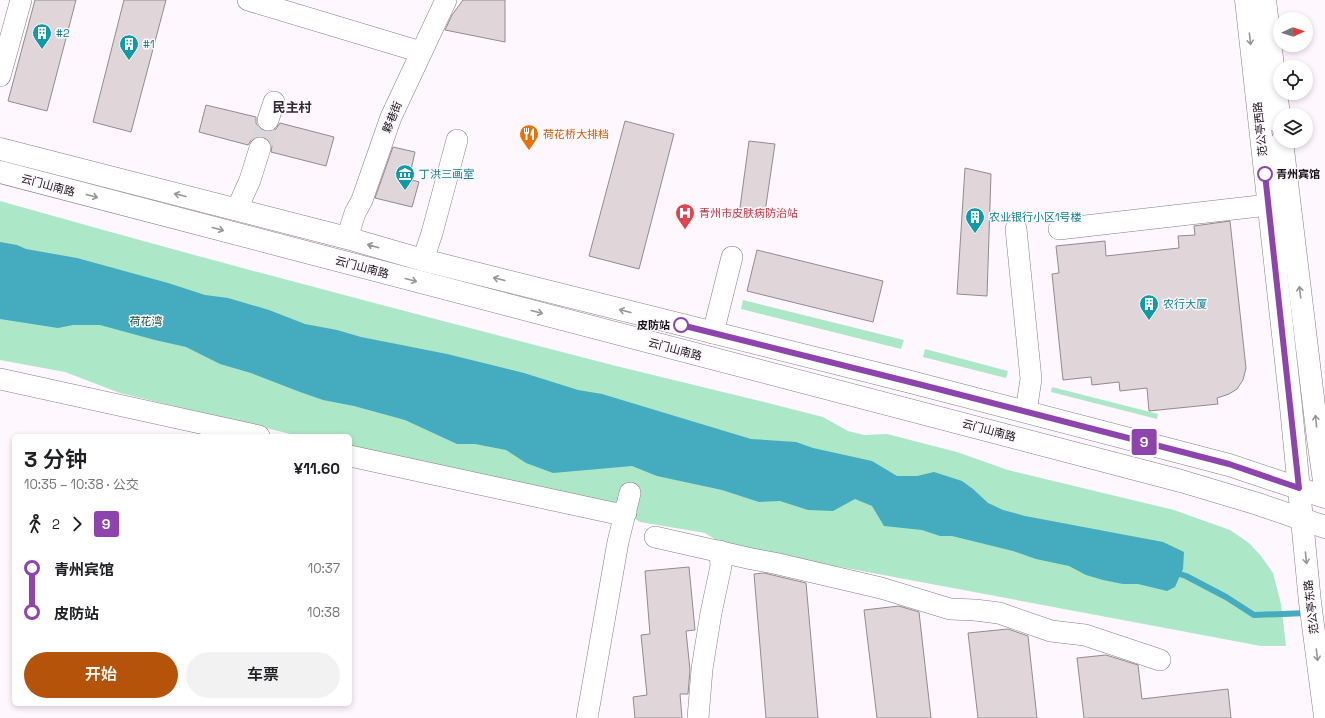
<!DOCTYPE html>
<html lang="zh">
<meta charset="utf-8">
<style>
body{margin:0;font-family:"Space Grotesk","Noto Sans SC",sans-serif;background:#f2f2f2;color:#202124;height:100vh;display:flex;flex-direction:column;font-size:15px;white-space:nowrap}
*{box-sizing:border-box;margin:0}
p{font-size:13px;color:#757577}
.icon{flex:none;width:22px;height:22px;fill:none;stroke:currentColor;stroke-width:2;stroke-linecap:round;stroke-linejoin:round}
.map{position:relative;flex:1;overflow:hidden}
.sheet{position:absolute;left:12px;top:434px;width:340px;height:272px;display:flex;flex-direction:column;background:#fff;border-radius:6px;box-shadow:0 2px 6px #0003}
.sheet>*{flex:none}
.badge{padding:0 8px;border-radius:3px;font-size:14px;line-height:26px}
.needle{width:26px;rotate:86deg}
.buttons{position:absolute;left:1273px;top:12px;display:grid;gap:8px}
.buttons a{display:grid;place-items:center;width:40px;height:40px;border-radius:50%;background:#fff;box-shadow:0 2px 6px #0003;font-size:20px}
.map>.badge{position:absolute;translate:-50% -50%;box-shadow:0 0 0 2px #fff}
.legs{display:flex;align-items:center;gap:6px;height:44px;padding:0 12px;font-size:13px}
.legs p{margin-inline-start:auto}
.head{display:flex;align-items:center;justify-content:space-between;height:68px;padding:0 12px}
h1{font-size:22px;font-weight:600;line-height:30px}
.button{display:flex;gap:8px;margin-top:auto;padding:8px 12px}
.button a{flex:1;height:46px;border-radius:24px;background:#b45309;color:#fff;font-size:16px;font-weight:600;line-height:46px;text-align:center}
.button a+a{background:#f2f2f2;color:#202124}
ul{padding:0 12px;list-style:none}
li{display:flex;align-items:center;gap:14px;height:44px;font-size:15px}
li i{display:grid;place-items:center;width:6px;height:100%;margin:0 5px;background:currentColor}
li i::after{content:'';width:10px;height:10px;margin:-5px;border:3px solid;border-radius:50%;background:#fff}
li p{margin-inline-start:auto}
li:first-child i{background:linear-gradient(#0000 50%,currentColor 0)}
li:last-child i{background:linear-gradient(currentColor 50%,#0000 0)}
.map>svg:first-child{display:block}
.green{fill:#ace7c7}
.water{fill:#44acbe}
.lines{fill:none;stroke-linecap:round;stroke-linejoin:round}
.stream{stroke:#44acbe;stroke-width:6}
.building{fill:#e0d6da;stroke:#938a8e}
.street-tunnel{stroke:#dbd5db;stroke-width:21;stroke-dasharray:21 10;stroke-linecap:butt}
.street-casing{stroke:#857e85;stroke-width:22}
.secondary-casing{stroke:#857e85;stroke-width:23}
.primary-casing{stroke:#857e85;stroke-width:23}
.street{stroke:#fff;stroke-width:21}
.secondary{stroke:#fff;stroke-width:22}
.primary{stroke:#fff;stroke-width:22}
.oneway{stroke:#979697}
.line-1-casing{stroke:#fff;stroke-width:9}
.line-1{stroke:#8e44ad;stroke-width:6}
.stop-1-dot{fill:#fff;stroke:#8e44ad;stroke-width:2}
.labels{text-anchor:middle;stroke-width:3;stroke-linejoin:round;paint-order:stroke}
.culture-label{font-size:11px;fill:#0d838f;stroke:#fef7fe;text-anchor:start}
.street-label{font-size:11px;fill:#171517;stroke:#fef7fe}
.food-label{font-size:11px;fill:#c56008;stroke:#fef7fe;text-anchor:start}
.stop-label{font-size:11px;font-weight:bold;fill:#171517;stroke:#fef7fe;text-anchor:start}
.health-label{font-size:11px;fill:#be3a42;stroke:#fef7fe;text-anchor:start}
.park-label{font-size:11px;fill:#0e4e34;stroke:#fef7fe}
.quarter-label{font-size:13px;font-weight:bold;fill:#302a30;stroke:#fef7fe}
</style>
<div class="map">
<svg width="1325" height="718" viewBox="0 0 1325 718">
<rect width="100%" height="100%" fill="#fef7fe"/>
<g class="green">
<path d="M0,201C204,259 410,313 616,366C685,383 754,399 823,417L848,431L864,435L887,434L957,452L1008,470L1174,510L1230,530L1249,543L1261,556L1273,573L1281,604L1286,646H1261L729,546L721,543L705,533L640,522L626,513L350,448V436H299L120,393L65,372L0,360Z"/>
<path d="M743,300L904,340L901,349L741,309Z"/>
<path d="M925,349L1008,371L1006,378L923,357Z"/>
<path d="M1052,387L1158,414L1157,419L1051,392Z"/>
</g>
<path class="water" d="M0,242L17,245L26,249L77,258L168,283L205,295L228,298L269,310L305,324L337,330L361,337L447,354L524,373L578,390L602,394L751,439L796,442L813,448L872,461L897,476H917L934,472L962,481L973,489L988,503L1003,510L1025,516L1163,542L1184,552L1183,569L1175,587L1167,591L1138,584H1123L1103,580L1086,575L1069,566L1036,559L1013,551L952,536H940L922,530L884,526L872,506L855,499L833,511L808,510L780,501L759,502L722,490L657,476L632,466L553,473L526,463L506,450L475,444H457L405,420L354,406L323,400L300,392L251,373L220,364L186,347L155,340L100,325H73L58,328L0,319Z"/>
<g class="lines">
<path class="stream" d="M1173,572L1186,576L1226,597L1254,615L1307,613"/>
</g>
<g class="building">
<path d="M35,0H76L47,111L8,101Z"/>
<path d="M124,0H166L131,132L93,122Z"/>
<path d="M463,0H505V42L445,30L452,15Z"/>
<path d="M206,105L256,117V123L259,128L265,131L271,132L276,129L280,123L334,137L326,166L271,152L272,146L269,140L263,136H258L252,139L248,145L199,132Z"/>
<path d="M625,121L674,134L639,269L589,256Z"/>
<path d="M749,141L775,144L764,219L739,215Z"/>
<path d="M393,147L415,152L409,179L419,182L412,207L375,198Z"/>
<path d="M965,168L991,174L987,296L957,294Z"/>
<path d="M1230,221L1246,368L1243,380L1237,389L1229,394L1217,398L1218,404L1149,411L1147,388L1120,391L1119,382L1092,385L1091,377L1063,380L1052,274L1059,273L1056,246L1105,241L1106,256L1179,248L1178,236L1195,235L1194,226Z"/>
<path d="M757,250L883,281L873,322L747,291Z"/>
<path d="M689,567L695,630L686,631L690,670L688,694H680L682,718H635L633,697L647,695L641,635L650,634L645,571Z"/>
<path d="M764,573L806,583L818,718H766L754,574Z"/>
<path d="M899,606L919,612L931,718H877L864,610Z"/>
<path d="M1008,629L1028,636L1037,718H978L968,633Z"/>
<path d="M1106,655L1138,665L1142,699L1228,689L1231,718H1084L1077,658Z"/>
</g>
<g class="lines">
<path class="street-tunnel" d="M260,148L268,120"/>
<defs>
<g id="street">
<path d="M248,0L421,52"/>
<path d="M0,76L21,0"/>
<path d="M268,120L274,102"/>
<path d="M237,209L250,180L260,148"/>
<path d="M1016,229L1031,379L1026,412"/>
<path d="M1059,229L1268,205"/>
<path d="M347,238L355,213L362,200L391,117L446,0"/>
<path d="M423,260L432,233L457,140"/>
<path d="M713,333L732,257"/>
<path d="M0,379L259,436"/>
<path d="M350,456L613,513H626"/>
<path d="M655,537L752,559L774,563L881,588L950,609L975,610L999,613L1051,631L1085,635L1160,660"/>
<path d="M587,718L618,542L630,493"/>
<path d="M698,718L702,669L711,613L721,566L720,551"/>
</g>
<g id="secondary">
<path d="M0,149L347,238L423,260L903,380L1229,465L1325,497"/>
<path d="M0,172L1181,481L1258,504L1325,527"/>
</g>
<g id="primary">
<path d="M1246,0L1291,407L1310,602L1325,717"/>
<path d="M1265,0L1280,123"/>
<path d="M1282,141L1318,439L1325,488"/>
</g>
</defs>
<use href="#street" class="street-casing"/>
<use href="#secondary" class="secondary-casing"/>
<use href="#primary" class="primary-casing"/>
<use href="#street" class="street"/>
<use href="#secondary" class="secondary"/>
<use href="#primary" class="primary"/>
</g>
<defs><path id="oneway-shaft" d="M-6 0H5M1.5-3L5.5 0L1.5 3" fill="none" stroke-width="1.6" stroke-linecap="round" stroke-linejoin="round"/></defs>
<g class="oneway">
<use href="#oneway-shaft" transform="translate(1250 39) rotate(84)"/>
<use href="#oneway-shaft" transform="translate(180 195) rotate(-166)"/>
<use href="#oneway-shaft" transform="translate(92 196) rotate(15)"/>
<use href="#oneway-shaft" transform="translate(218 229) rotate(15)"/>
<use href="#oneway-shaft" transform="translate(373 246) rotate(-164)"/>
<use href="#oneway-shaft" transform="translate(499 279) rotate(-166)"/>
<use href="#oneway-shaft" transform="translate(411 280) rotate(15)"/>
<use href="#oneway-shaft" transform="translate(1300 292) rotate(-97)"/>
<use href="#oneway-shaft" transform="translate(625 311) rotate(-166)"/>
<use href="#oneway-shaft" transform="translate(537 312) rotate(15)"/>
<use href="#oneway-shaft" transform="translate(1316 421) rotate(-96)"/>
<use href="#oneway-shaft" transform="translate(1306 558) rotate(84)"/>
<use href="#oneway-shaft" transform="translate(1317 655) rotate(83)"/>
</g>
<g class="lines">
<defs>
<path id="line-1" d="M681,325L934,388L1229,464L1299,488L1265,174"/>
</defs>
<use href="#line-1" class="line-1-casing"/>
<use href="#line-1" class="line-1"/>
</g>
<defs>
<symbol id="building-pin" viewBox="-11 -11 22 30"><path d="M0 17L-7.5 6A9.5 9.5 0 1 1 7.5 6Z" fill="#0f9aa8" stroke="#fef7fe"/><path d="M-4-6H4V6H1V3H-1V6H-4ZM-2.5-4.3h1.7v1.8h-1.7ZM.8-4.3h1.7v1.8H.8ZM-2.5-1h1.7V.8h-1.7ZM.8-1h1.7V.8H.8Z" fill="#fff"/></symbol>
<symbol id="restaurant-pin" viewBox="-11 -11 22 30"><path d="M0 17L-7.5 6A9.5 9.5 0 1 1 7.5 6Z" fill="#e8710a" stroke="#fef7fe"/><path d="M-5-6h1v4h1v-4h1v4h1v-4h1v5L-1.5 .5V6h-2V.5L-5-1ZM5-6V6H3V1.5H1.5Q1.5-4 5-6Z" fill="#fff"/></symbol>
<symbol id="museum-pin" viewBox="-11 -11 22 30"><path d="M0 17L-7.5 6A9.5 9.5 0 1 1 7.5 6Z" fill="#0f9aa8" stroke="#fef7fe"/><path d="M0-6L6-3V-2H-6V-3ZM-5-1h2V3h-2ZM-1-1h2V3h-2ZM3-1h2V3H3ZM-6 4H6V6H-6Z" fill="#fff"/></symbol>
<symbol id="hospital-pin" viewBox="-11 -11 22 30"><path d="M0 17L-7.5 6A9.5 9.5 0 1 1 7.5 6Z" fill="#e0444e" stroke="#fef7fe"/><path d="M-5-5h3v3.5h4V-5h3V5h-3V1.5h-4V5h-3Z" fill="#fff"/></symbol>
</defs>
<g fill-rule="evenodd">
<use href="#building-pin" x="31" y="22" width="22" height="30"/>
<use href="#building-pin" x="118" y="33" width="22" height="30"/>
<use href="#restaurant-pin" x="518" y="123" width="22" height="30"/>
<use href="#museum-pin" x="394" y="163" width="22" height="30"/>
<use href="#hospital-pin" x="674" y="202" width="22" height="30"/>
<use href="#building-pin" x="964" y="206" width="22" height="30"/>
<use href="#building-pin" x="1138" y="293" width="22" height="30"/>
</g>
<g class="stop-1-dot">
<circle cx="1265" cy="174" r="7"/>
<circle cx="681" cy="325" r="7"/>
</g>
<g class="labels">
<g class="culture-label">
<text x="56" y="37">#2</text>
<text x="143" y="48">#1</text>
<text x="419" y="178">丁洪三画室</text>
<text x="989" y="221">农业银行小区1号楼</text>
<text x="1163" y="308">农行大厦</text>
</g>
<g class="street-label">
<text transform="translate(392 117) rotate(-68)" y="4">夥巷街</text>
<text transform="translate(1260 129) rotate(-96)" y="4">范公亭西路</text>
<text transform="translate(48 185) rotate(15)" y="4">云门山南路</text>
<text transform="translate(362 267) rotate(15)" y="4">云门山南路</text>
<text transform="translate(675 349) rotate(15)" y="4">云门山南路</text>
<text transform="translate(989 430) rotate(15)" y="4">云门山南路</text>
<text transform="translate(1311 607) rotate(-97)" y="4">范公亭东路</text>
</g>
<g class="food-label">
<text x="543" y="138">荷花桥大排档</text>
</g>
<g class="stop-label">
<text x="1276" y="178">青州宾馆</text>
<text x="670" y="329" text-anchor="end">皮防站</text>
</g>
<g class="health-label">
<text x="699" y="217">青州市皮肤病防治站</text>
</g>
<g class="park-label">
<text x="146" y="325">荷花湾</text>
</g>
<g class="quarter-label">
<text x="292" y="112">民主村</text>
</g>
</g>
</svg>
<div class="buttons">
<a><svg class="needle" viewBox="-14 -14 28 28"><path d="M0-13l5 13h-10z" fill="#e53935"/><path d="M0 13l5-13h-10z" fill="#757577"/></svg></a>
<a><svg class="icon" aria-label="locate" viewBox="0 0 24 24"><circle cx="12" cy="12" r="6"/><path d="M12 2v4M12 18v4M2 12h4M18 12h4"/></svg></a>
<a><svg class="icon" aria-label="layers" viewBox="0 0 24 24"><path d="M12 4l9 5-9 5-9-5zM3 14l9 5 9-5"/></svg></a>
</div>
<b class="badge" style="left:1144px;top:442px;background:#8e44ad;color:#fff">9</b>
<section class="sheet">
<div class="head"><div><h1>3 分钟</h1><p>10:35 – 10:38 · 公交</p></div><b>¥11.60</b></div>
<div class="legs"><svg class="icon" aria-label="walk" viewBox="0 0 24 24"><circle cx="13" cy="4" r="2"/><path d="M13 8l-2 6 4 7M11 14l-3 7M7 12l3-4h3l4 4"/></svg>2<svg class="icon" aria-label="forward" viewBox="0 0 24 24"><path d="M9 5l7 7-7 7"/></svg><b class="badge" style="background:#8e44ad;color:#fff">9</b></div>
<ul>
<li><i style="color:#8e44ad"></i><b>青州宾馆</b><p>10:37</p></li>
<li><i style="color:#8e44ad"></i><b>皮防站</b><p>10:38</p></li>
</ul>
<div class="button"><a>开始</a><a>车票</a></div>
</section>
</div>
